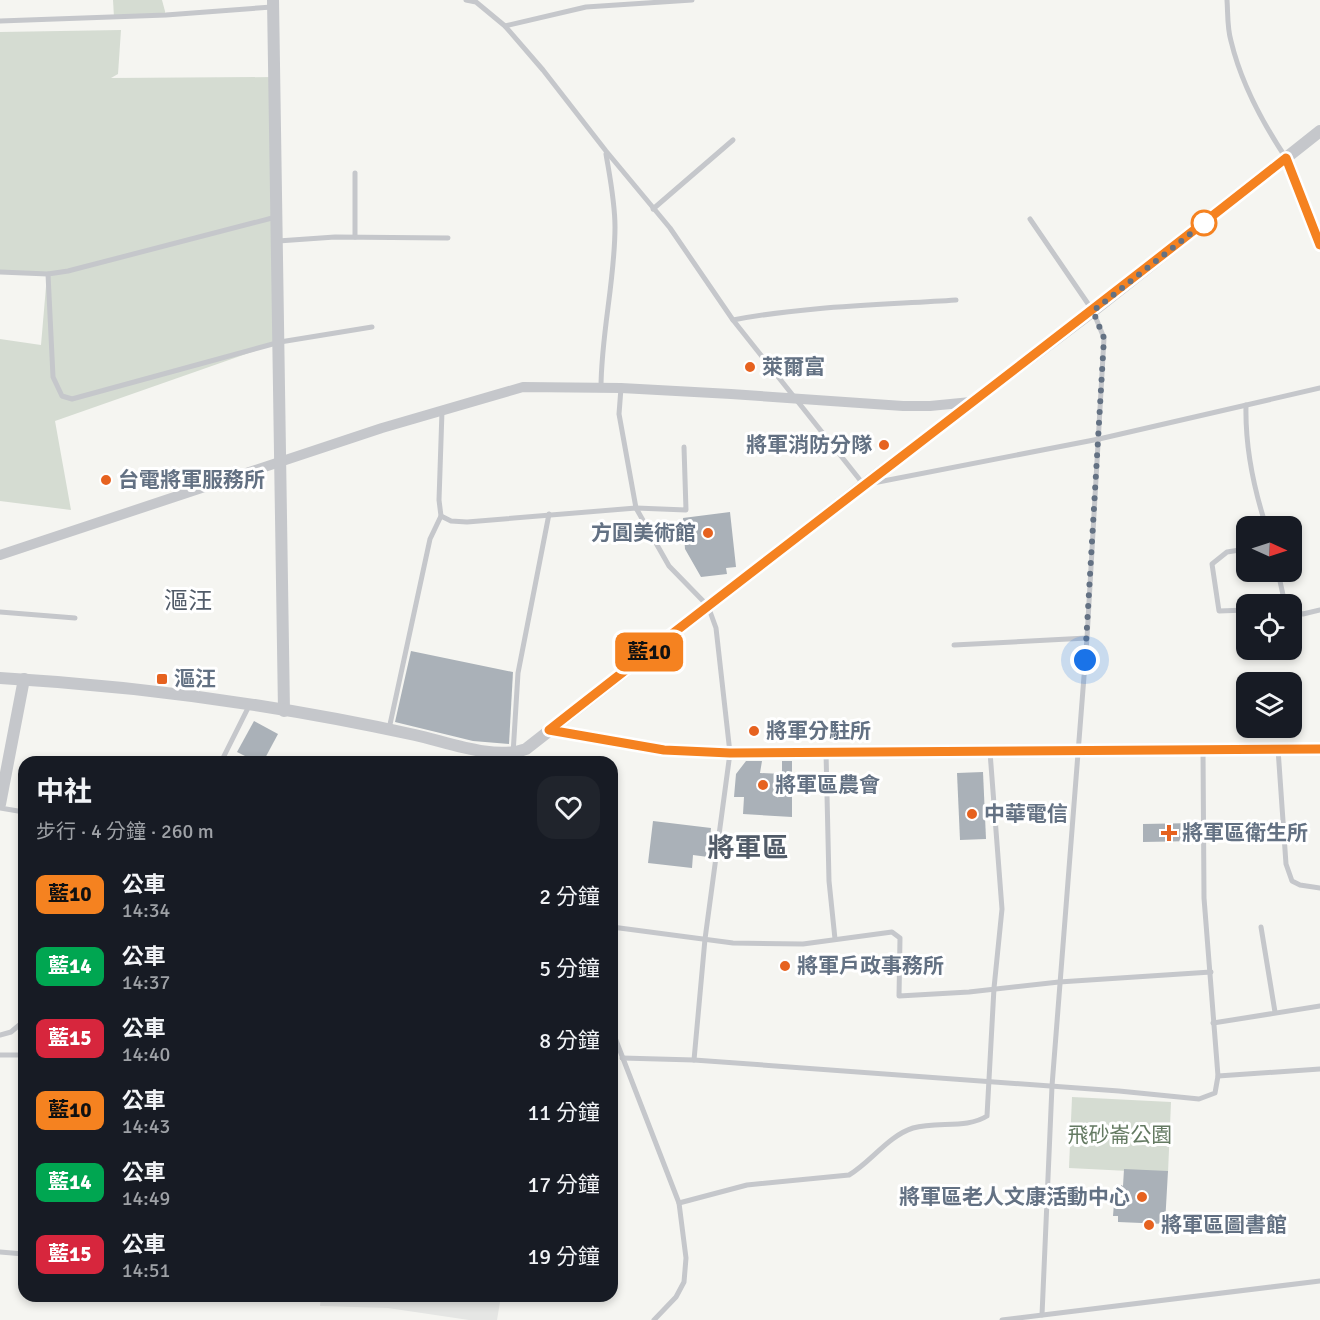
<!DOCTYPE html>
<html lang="zh-TW">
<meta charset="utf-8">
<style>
body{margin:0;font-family:Signika,"Noto Sans TC",sans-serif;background:#20242c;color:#f1f3f6;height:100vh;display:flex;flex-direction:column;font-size:22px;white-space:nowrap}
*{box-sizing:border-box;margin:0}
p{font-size:20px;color:#9ea1a6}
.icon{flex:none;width:33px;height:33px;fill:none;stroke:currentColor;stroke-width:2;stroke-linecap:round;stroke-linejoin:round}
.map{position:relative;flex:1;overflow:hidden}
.panel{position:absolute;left:18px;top:756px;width:600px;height:546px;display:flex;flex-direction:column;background:#171b24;border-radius:18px;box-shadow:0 3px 9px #0003}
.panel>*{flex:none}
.badge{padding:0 12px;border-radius:9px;font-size:21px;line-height:39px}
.needle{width:39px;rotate:93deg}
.controls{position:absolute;left:1236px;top:516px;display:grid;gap:12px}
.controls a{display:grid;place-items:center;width:66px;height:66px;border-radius:12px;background:#171b24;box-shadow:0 3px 9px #0003;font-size:30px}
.you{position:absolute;width:30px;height:30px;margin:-15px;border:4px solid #fff;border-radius:50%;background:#1a73e8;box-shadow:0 0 0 9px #1a73e833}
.map>.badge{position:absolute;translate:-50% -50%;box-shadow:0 0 0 3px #fff}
.round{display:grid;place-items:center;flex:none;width:63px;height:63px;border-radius:18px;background:#20242c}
.overview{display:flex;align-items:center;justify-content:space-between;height:102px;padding:0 18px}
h1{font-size:28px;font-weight:700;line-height:45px}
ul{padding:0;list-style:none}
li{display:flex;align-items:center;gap:18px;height:72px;padding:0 18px}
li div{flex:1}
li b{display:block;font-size:22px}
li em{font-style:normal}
li .badge{min-width:66px;font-weight:700;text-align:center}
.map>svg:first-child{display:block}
.built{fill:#e5e6e4}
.green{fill:#d5dcd2}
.building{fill:#aab1b8}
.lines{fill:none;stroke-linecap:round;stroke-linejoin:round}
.service{stroke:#c5c7cb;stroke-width:5}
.minor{stroke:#c5c7cb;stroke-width:10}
.tertiary{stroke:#c5c7cb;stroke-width:12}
.line-casing{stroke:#fff;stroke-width:14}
.line{stroke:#f58220;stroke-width:9}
.walk{stroke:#637183;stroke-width:6;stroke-dasharray:0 10.8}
.stop-dot{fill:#fff;stroke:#f58220;stroke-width:3}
.poi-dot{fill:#e6621f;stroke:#fff;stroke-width:2}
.labels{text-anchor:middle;stroke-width:6;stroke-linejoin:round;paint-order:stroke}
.poi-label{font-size:21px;font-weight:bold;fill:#637183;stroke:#fff;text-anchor:start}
.park-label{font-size:21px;fill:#647a62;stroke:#fff}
.quarter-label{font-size:24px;fill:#515b68;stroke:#fff}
.district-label{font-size:27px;font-weight:bold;fill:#515b68;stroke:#fff}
</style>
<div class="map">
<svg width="1320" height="1320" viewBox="0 0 1320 1320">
<rect width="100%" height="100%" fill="#f5f5f1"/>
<path class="built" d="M321,1296H501L497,1320H469L388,1308L320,1306Z"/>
<g class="green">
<path d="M113,0H162L166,15L114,17Z"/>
<path d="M121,30L118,74L111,78L275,77L280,342L55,421L71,510L0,501V339L41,345L47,275L0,273V32Z"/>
<path d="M1072,1097L1171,1102L1168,1173L1069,1168Z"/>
</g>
<g class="building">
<path d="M730,512L736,567L726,568L727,574L701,577L685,549L683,518Z"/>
<path d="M411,651L513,672L509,744L473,741L395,722Z"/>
<path d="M254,721L278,734L263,762H257L237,752Z"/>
<path d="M746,761H762L760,773L782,774V761H792V817L743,814L744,797H734L736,774Z"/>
<path d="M983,772L986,839L960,840L957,773Z"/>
<path d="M653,821L711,828L708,857L693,855L692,868L648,863Z"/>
<path d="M1195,823L1196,841L1143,842V824Z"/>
<path d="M1124,1169L1168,1171L1165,1224L1118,1222V1216H1113L1114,1203L1117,1204V1194H1120L1121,1185L1123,1186Z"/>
</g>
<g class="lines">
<g class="service">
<path d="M466,0L476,2L505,26L543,70L606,151L670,228L733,320L864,485"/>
<path d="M1227,0C1228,13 1227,28 1231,41C1241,83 1262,122 1286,158"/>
<path d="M0,21L166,15L272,7"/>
<path d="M505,26L586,7L692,0"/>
<path d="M355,173V237"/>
<path d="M653,209L733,140"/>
<path d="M1030,219L1093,311L1104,338L1087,638L1052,1086L1042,1315"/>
<path d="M278,241L335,237L448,238"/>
<path d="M0,272L48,274L68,271L276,217"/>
<path d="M48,274L53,377L62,396L72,399L280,342L372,327"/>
<path d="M733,320C806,306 881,305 956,300"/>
<path d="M601,388C601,334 615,281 615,227C615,202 610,178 606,154"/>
<path d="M621,388L619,414L636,508L669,566L708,606L716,628L730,753L705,939L694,1060"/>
<path d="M1246,405C1245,448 1253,486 1266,526"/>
<path d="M873,483L1099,439L1320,388"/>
<path d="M441,516L451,521L467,522L636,508L686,510L684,447"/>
<path d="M1246,549L1227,552L1212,564L1219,611L1246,610"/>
<path d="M1278,572L1285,604"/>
<path d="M1292,611L1303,614L1320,610"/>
<path d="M0,612L75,618"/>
<path d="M954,645L1087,638"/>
<path d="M389,729L430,539L441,516L439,500L442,411"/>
<path d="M1278,749L1286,864L1292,881L1300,885L1320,888"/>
<path d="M826,752L829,881L835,939"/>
<path d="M221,762L250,704"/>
<path d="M517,762L513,754L518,673L549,514"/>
<path d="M0,808L24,812"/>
<path d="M612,927L733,943L803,944L892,932L900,938L899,996L969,992L1059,982L1211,972"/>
<path d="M1261,927L1275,1012"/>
<path d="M1213,1023L1320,1006"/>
<path d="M612,1030L679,1203L686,1258L684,1282L676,1297L654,1320"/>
<path d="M0,1035L11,1032L24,1021"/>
<path d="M0,1055H24"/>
<path d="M622,1058L694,1060L1119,1091L1199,1099L1215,1093L1218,1076L1204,898L1203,750"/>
<path d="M1218,1076L1320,1069"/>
<path d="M679,1203L747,1185L849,1175C871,1162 888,1136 913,1128C937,1121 967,1129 987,1116L994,988L1002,909L990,752"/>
<path d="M0,1252L24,1254"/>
<path d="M1002,1320L1320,1281"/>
</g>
<g class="minor">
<path d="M1286,158L1320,245"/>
<path d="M0,555L382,428L523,387L621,388L731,394L903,406H930L971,402"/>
</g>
<g class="tertiary">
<path d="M273,0L284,711"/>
<path d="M0,678C139,686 278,705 415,735C447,742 495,761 526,749L863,485L1093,311L1320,131"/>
<path d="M549,730L664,750L730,753L1320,749"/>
<path d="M0,804L24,679"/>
</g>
</g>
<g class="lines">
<defs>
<path id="line" d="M1320,245L1286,158C1042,351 793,538 549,730L664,750L730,753L1320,749"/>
</defs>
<use href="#line" class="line-casing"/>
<use href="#line" class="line"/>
<path class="walk" d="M1085,660L1104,338L1093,311L1204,223"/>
</g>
<circle class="stop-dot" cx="1204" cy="223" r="12"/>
<g class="poi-dot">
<circle cx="750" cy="367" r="6"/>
<circle cx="884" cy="445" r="6"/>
<circle cx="106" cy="480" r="6"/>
<circle cx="708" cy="533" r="6"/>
<rect x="156" y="673" width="12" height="12" rx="3"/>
<circle cx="754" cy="731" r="6"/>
<circle cx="763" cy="785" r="6"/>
<circle cx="972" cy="814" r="6"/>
<path d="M1166 824h6v6h6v6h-6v6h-6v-6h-6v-6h6z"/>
<circle cx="785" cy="966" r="6"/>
<circle cx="1142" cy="1197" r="6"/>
<circle cx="1149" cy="1225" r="6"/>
</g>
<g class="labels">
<g class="poi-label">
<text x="762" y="374">萊爾富</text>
<text x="872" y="452" text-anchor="end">將軍消防分隊</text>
<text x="118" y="487">台電將軍服務所</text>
<text x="696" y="540" text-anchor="end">方圓美術館</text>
<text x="174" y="686">漚汪</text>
<text x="766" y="738">將軍分駐所</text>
<text x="775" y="792">將軍區農會</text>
<text x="984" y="821">中華電信</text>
<text x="1182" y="840">將軍區衛生所</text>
<text x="797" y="973">將軍戶政事務所</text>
<text x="1130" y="1204" text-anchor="end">將軍區老人文康活動中心</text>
<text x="1161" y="1232">將軍區圖書館</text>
</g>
<g class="park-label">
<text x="1120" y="1142">飛砂崙公園</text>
</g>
<g class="quarter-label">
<text x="188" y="609">漚汪</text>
</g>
<g class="district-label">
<text x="748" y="857">將軍區</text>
</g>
</g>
</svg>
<div class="controls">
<a><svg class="needle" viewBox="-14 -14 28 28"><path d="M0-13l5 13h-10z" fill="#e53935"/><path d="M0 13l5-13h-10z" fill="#9ea1a6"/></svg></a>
<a><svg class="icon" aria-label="locate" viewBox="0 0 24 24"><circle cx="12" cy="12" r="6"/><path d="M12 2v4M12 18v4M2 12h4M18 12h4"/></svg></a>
<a><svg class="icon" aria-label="layers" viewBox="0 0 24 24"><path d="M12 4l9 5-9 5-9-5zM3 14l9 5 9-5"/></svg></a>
</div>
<div class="you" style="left:1085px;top:660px"></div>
<b class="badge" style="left:649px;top:652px;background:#f58220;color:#111">藍10</b>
<section class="panel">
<div class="overview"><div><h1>中社</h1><p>步行 · 4 分鐘 · 260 m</p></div><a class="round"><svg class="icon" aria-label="heart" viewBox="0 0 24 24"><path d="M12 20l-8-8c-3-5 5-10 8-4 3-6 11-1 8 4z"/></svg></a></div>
<ul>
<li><span class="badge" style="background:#f58220;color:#111">藍10</span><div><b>公車</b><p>14:34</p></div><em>2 分鐘</em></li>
<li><span class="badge" style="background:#00a651;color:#fff">藍14</span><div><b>公車</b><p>14:37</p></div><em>5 分鐘</em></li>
<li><span class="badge" style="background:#d7263d;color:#fff">藍15</span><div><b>公車</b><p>14:40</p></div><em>8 分鐘</em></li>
<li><span class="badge" style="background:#f58220;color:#111">藍10</span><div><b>公車</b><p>14:43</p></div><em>11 分鐘</em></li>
<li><span class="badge" style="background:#00a651;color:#fff">藍14</span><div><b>公車</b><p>14:49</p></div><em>17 分鐘</em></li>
<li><span class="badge" style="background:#d7263d;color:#fff">藍15</span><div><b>公車</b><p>14:51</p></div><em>19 分鐘</em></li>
</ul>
</section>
</div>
